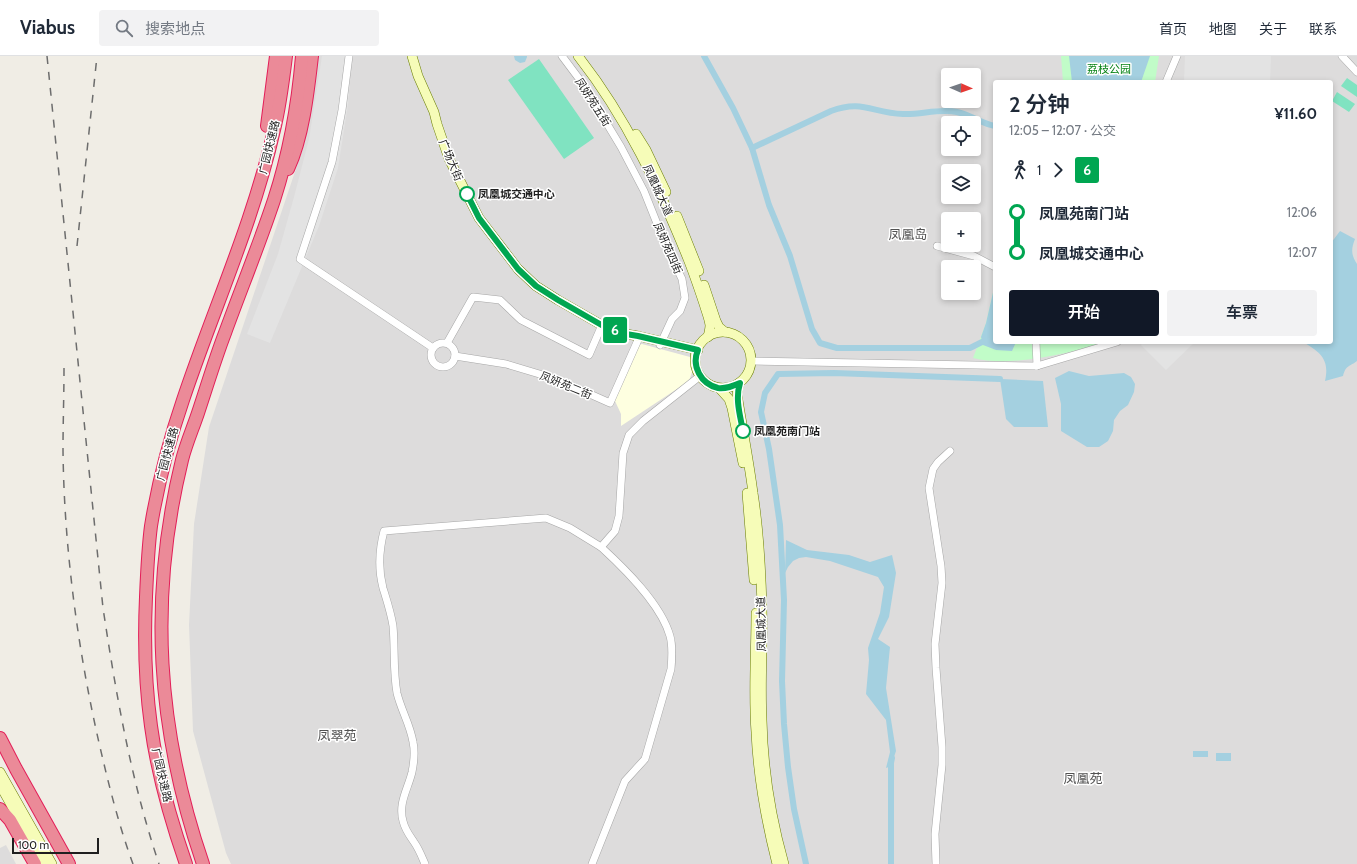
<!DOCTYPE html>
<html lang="zh">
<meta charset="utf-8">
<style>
body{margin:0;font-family:Cabin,"Noto Sans SC",sans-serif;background:#f2f2f3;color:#1f2937;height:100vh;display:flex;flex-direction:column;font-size:15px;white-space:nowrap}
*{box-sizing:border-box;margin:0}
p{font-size:13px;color:#747a83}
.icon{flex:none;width:22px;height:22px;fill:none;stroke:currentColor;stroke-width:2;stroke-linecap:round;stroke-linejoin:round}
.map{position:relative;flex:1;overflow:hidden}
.panel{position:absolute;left:993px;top:24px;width:340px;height:264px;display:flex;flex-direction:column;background:#fff;border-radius:4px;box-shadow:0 2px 6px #0003}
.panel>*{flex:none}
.badge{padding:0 8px;border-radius:3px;font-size:14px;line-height:26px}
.needle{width:26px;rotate:92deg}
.tools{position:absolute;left:941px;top:12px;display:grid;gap:8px}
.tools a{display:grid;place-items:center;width:40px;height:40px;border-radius:4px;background:#fff;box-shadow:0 2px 6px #0003;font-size:20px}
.scale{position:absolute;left:12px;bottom:10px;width:87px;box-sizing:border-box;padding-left:4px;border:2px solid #1f1f1f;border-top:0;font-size:11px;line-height:14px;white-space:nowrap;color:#1f1f1f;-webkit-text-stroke:3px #fff;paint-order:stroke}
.map>.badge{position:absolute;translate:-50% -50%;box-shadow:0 0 0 2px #fff}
.legs{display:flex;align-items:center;gap:6px;height:44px;padding:0 16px;font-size:13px}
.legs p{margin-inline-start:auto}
.head{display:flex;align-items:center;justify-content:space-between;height:68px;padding:0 16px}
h1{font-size:22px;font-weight:600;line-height:30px}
.cta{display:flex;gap:8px;margin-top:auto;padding:8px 16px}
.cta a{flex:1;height:46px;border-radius:4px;background:#111827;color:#fff;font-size:16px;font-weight:600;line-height:46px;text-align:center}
.cta a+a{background:#f2f2f3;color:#1f2937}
ul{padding:0 16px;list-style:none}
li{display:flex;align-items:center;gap:14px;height:40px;font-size:15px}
li i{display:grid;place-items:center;width:6px;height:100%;margin:0 5px;background:currentColor}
li i::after{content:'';width:10px;height:10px;margin:-5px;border:3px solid;border-radius:50%;background:#fff}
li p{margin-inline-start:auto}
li:first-child i{background:linear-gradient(#0000 50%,currentColor 0)}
li:last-child i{background:linear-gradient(currentColor 50%,#0000 0)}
header{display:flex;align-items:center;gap:24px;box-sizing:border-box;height:56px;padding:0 20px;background:#fff;border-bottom:1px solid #e0e1e3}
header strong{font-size:19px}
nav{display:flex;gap:22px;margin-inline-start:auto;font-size:14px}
.search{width:280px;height:36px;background:#f2f2f3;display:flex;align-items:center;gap:10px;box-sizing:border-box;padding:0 14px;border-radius:4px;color:#747a83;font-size:15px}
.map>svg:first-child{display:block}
.residential{fill:#dddcdc;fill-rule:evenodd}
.education{fill:#feffe0}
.park{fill:#c1fcc8}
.pitch{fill:#80e3c1}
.parking{fill:#e3e3e3}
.water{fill:#a4d0e0}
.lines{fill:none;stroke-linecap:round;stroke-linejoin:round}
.canal{stroke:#a4d0e0;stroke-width:6}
.street-casing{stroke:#a6a6a6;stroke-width:8}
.secondary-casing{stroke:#697d00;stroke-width:10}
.highway-casing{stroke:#e31e58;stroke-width:14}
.street{stroke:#fff;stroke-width:7}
.secondary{stroke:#f6fcb8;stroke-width:9}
.highway{stroke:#eb8a98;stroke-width:12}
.rail{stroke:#6d6d6d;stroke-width:1.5;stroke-dasharray:8 8;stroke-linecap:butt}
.line-1-casing{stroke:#fff;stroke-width:9}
.line-1{stroke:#00a651;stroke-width:6}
.stop-1-dot{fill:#fff;stroke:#00a651;stroke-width:2}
.labels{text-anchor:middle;stroke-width:3;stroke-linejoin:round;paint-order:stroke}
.park-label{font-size:11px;fill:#078417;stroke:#fff}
.street-label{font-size:11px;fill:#1f1f1f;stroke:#fff}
.stop-label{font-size:11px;font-weight:bold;fill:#1f1f1f;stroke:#fff;text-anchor:start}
.quarter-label{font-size:13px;fill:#525252;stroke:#fff}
</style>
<header>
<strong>Viabus</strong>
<div class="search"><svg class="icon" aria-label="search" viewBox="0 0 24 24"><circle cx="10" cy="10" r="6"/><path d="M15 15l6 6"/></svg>搜索地点</div>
<nav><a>首页</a><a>地图</a><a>关于</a><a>联系</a></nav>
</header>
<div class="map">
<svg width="1357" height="808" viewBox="0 0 1357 808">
<rect width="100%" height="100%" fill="#f0ede5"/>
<g class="residential">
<path d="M314,0H1357V808H231L226,797L193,675L189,569L194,468L209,371L304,89ZM948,19H974V45H948ZM995,26H1331V286H995ZM948,67H974V93H948ZM948,115H974V141H948ZM948,163H974V189H948ZM948,211H974V237H948Z"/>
<path d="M6,789L16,808H0V792Z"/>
</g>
<path class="education" d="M642,288L690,301L692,316L689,325L621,370V358L615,345V341L637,289Z"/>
<g class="park">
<path d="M1061,0H1159L1155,26H1063Z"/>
<path d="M995,228V286H1111C1071,296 1013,312 973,302L986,267Z"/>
</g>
<g class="pitch">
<path d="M539,3L594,82L564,103L508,24Z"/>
<path d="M1347,22L1357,29V41L1341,30Z"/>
<path d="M1337,36L1355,48L1349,56L1332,45Z"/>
</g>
<g class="parking">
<path d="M322,0H352L348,49L338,112L319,170L270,287L247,278L278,198L294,141L309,83Z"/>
<path d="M1185,0H1271L1270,26H1184Z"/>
<path d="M1144,286H1195L1166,314L1141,289Z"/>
</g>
<g class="water">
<path d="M514,0H527V1L525,6L520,7L515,4Z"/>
<path d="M1069,0H1150L1141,26H1072Z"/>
<path d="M1340,175L1355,183C1351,193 1351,199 1357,208V305C1349,311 1346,309 1343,320L1325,325C1330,303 1320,296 1303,286H1331V187Z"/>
<path d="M995,228V286H1016L1012,295L996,294L983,289L981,281L986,267Z"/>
<path d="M1069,315L1089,320L1124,317L1131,321L1135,328L1134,336L1128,349L1120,355L1114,364L1113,375L1108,385L1099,391H1087L1061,375V348L1055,322Z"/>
<path d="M1000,323L1043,325L1048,371H1014L1006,363Z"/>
<path d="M786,484L807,494L849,499L870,506L892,499L896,517L889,561L878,583L890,591L886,632L896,695L891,710L886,712L890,696L886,664L866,638L869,604L868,592L880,557L884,531L878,521L830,505L806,501L799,502L793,505L788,511L785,517Z"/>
<rect x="1193" y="695" width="15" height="6"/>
<rect x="1216" y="697" width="15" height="8"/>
</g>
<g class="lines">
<g class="canal">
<path d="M704,0L733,52L752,92L769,149L790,200L812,273L820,287L837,292H970L982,286"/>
<path d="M752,92L831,55C863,43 872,57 903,58C921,59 939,52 957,56C971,59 982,68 995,70"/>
<path d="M806,808L794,753L788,711L784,668L782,625L784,544L780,469L769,393L761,356L765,337L778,318L834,317L1000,323"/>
<path d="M891,808V707L892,702"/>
</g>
<defs>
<g id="street">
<path d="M349,0L342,54L332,106L300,203L433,292"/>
<path d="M562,0L583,28L621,91L644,135L666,190L682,223L685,242L680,255L672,263L660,289"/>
<path d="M1342,0L1357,16"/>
<path d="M1166,26L1177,0"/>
<path d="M937,190L974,200L995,211"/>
<path d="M1036,286L1037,310"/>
<circle cx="443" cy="299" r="12"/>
<path d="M447,287L473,241L500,244L521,264L589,299L602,269"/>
<path d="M455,300L506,308L556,323L610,347L638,284"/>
<path d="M751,305L1037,310L1117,286"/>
<path d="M425,808C422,801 419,793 414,786C410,780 405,774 403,765C398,747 408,733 412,716C414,706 415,695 413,686C410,668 401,654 397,637C393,615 395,592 393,570C391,557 387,545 383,532C378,513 379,494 384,475L546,462L570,472L601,491L615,475L619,460L623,397L629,379L643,365L700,320"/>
<path d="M592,808L625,725L645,703L671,613C672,602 673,591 670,580C661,548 625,513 601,491"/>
<path d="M936,808L935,778L942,709V691L936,612L935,588L942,527L941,510L929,432L933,413L938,406L950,395"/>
</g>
<g id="secondary">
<path d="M412,0L418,20L434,56L437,68L449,103L479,162L518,213L536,230L558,244L605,271L626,278L638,280L698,294"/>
<path d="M578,0C626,61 659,131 688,203C694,218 699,233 704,248C706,255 709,262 710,269C710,273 709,277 708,281"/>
<path d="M636,78L646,94L666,136"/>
<path d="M677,160L699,215"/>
<path d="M704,229L716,265L719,271L725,276"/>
<circle cx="723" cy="304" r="28"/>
<path d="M739,327L737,338L738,344C743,375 749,406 753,437C759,475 761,514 762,552C763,589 760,627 762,664C763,712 771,762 784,808"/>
<path d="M719,332L729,343L732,352L743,407"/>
<path d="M747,437L754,524"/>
<path d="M756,557C756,597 753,637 756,676C758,720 766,765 777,808"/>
<path d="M0,716L52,808"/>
<path d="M0,729L44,808"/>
</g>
<g id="highway">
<path d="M267,70L276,0"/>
<path d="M288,113C303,81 308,35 312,0"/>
<path d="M0,682L16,713L69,808"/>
<path d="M0,753L10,764L35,808"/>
<path d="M186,808C171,765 157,715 151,670C145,627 144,584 146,541C147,517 148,493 151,470C158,427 169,385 183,344C213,254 253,167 274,74C280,50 283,25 286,0"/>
<path d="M203,808C157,674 148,543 182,404C186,388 193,372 198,357C207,330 215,303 225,277C241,233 259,189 274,144C289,98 298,48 302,0"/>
</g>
</defs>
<use href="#street" class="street-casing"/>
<use href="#secondary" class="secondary-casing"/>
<use href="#highway" class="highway-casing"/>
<use href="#street" class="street"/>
<use href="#secondary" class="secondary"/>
<use href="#highway" class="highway"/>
<g class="rail">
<path d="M47,0L103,552C116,638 131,725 159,808"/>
<path d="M77,190L97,0"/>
<path d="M64,312C64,339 63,367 63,394C64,492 78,596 100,691C109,730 119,770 133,808"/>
</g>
</g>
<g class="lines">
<defs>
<path id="line-1" d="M467,138L479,162L518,213L536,230L558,244L605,271L626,278L638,280L698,294C691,310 701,328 718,332C726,333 733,330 740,327C735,343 740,359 743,375"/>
</defs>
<use href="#line-1" class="line-1-casing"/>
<use href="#line-1" class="line-1"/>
</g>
<g class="stop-1-dot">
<circle cx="467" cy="138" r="7"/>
<circle cx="743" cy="375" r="7"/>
</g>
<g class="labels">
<g class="park-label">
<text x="1109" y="17">荔枝公园</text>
</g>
<g class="street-label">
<text transform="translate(593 46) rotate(57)" y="4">凤妍苑五街</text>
<text transform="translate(269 91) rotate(-76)" y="4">广园快速路</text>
<text transform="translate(451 104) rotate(67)" y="4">广场大街</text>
<text transform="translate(658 134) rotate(65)" y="4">凤凰城大道</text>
<text transform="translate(668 192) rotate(66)" y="4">凤妍苑四街</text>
<text transform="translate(566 329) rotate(22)" y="4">凤妍苑二街</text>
<text transform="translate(167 398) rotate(-75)" y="4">广园快速路</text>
<text transform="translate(761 568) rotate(-91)" y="4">凤凰城大道</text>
<text transform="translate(162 719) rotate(77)" y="4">广园快速路</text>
</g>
<g class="stop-label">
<text x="478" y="142">凤凰城交通中心</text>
<text x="754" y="379">凤凰苑南门站</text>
</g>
<g class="quarter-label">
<text x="908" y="183">凤凰岛</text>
<text x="337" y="684">凤翠苑</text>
<text x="1083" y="727">凤凰苑</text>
</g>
</g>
</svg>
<div class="tools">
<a><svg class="needle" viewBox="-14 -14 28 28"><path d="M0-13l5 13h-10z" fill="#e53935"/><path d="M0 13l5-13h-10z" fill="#747a83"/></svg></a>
<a><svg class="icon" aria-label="locate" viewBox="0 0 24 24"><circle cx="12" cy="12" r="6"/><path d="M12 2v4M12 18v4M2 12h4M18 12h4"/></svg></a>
<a><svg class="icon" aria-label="layers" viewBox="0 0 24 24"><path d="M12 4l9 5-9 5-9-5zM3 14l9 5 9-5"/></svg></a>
<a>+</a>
<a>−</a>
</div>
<div class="scale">100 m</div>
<b class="badge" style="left:615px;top:274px;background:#00a651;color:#fff">6</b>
<section class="panel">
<div class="head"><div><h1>2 分钟</h1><p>12:05 – 12:07 · 公交</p></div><b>¥11.60</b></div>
<div class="legs"><svg class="icon" aria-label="walk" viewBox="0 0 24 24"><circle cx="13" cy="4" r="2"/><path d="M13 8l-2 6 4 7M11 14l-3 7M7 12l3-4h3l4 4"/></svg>1<svg class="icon" aria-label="forward" viewBox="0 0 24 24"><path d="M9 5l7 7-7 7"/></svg><b class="badge" style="background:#00a651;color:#fff">6</b></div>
<ul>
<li><i style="color:#00a651"></i><b>凤凰苑南门站</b><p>12:06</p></li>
<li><i style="color:#00a651"></i><b>凤凰城交通中心</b><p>12:07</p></li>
</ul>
<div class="cta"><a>开始</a><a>车票</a></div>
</section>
</div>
